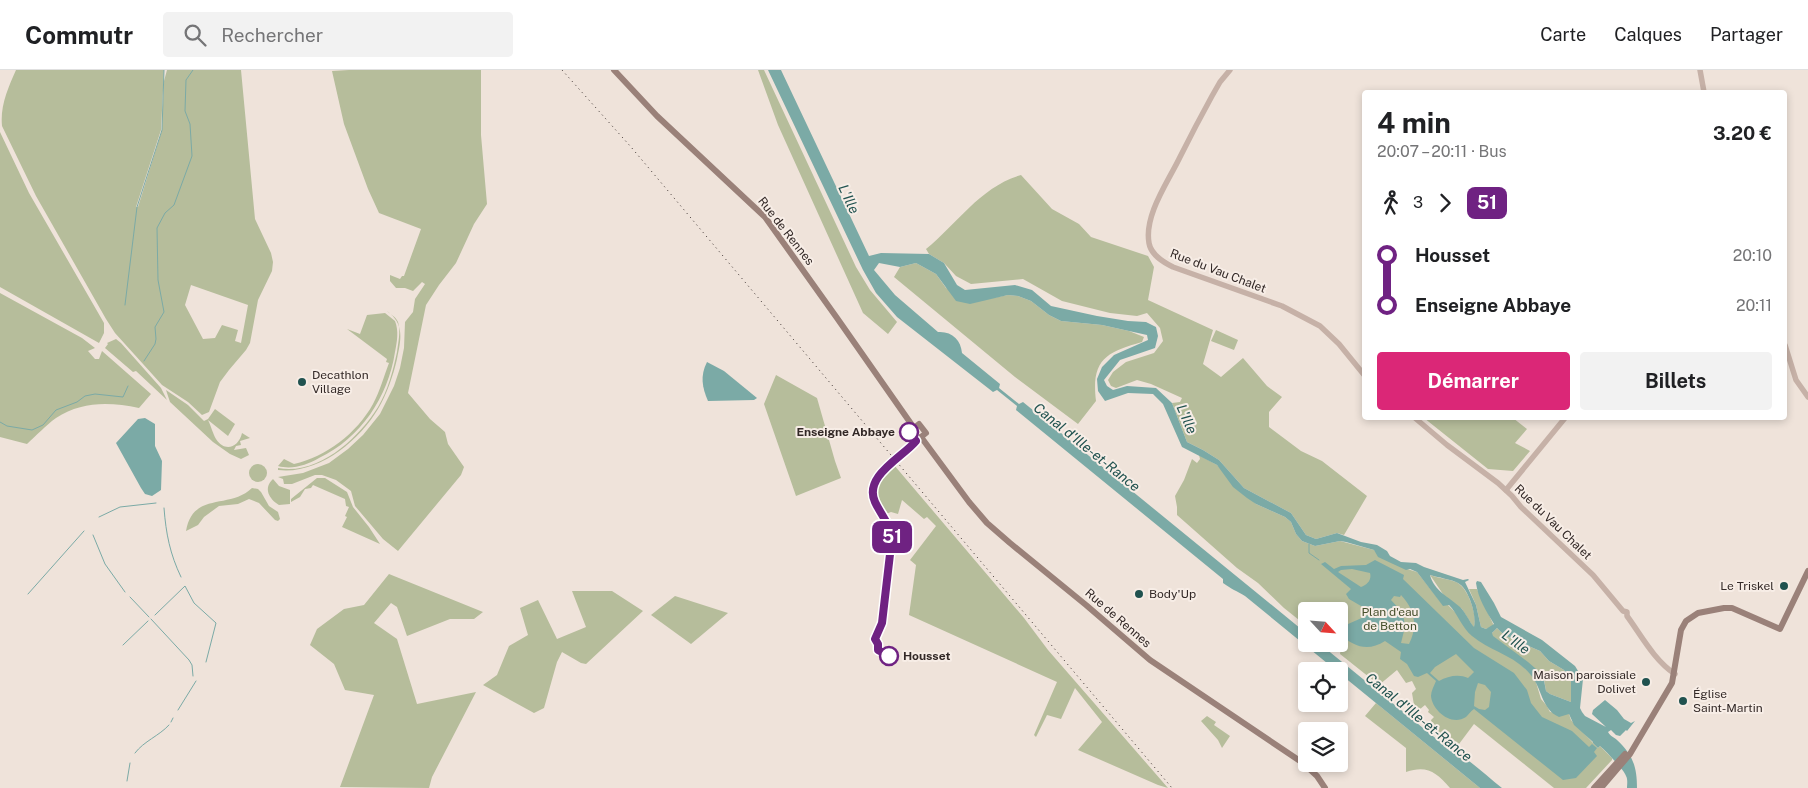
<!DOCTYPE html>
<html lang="fr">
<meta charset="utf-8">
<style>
body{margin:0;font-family:"Public Sans",sans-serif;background:#f2f2f2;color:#202124;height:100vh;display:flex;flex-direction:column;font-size:19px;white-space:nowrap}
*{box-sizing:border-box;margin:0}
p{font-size:16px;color:#757577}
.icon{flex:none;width:28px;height:28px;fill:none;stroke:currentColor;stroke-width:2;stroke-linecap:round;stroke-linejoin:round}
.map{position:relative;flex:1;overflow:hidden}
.side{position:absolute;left:1362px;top:20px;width:425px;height:330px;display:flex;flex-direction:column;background:#fff;border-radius:5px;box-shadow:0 2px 8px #0003}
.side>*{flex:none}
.badge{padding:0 10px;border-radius:8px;font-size:18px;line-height:32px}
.needle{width:32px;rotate:116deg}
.buttons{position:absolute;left:1298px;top:532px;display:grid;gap:10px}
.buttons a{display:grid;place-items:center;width:50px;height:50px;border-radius:5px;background:#fff;box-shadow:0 2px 8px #0003;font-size:25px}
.map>.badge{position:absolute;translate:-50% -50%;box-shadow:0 0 0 2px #fff}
.legs{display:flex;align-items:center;gap:8px;height:55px;padding:0 15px;font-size:16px}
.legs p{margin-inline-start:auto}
.overview{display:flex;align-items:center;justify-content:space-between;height:85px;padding:0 15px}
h1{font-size:28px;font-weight:700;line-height:38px}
.cta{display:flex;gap:10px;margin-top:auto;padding:10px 15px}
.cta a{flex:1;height:58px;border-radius:5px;background:#db2777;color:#fff;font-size:20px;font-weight:700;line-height:58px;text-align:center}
.cta a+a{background:#f2f2f2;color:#202124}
ul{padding:0 15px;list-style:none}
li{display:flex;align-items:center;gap:18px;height:50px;font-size:19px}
li i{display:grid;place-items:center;width:8px;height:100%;margin:0 6px;background:currentColor}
li i::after{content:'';width:12px;height:12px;margin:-6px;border:4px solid;border-radius:50%;background:#fff}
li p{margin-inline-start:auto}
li:first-child i{background:linear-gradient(#0000 50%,currentColor 0)}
li:last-child i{background:linear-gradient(currentColor 50%,#0000 0)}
header{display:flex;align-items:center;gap:30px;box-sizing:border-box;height:70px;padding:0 25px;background:#fff;border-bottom:1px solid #e0e0e0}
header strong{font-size:24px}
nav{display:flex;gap:28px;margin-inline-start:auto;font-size:18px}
.search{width:350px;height:45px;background:#f2f2f2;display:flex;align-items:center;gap:12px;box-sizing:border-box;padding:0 18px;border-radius:5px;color:#757577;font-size:19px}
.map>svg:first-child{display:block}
.green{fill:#b6bd9b;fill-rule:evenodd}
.water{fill:#7baaa6;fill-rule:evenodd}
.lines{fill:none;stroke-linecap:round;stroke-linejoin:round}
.stream{stroke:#7baaa6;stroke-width:1}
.tertiary{stroke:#c6b1a7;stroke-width:5.5}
.secondary{stroke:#9a8179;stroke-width:6}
.rail{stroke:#332927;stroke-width:1;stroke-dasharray:1 4;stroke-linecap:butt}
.line-1-casing{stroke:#fff;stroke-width:11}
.line-1{stroke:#6f2282;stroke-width:8}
.poi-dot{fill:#20524f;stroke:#f7ede6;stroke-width:2}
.stop-1-dot{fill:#fff;stroke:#6f2282;stroke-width:2.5}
.labels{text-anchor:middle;stroke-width:4;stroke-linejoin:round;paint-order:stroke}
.street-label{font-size:12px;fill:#332927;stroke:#f7ede6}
.poi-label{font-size:12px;fill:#332927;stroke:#f7ede6;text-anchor:start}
.stop-label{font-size:12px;font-weight:bold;fill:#332927;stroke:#f7ede6;text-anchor:end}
.park-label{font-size:12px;fill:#47502d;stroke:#f7ede6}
.water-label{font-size:14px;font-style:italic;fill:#20524f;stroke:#f7ede6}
</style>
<header>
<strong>Commutr</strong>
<div class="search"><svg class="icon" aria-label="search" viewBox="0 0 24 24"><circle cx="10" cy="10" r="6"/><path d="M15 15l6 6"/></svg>Rechercher</div>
<nav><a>Carte</a><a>Calques</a><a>Partager</a></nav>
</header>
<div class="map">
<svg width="1808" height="718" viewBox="0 0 1808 718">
<rect width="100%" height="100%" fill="#efe3da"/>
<g class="green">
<path d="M16,0H164L161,60L136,137H138L162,60L164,11L167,0H241L255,149L271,183L273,192L272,201L258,230L250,273L246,280L229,300L220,312L209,342L202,345L188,332L162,315L115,263L106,249L36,126L2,56C0,36 8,18 16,0ZM191,215L248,235L241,273L235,271L238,260L222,255L215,268L203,269L185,235Z"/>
<path d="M349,0H481V65L487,134L474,154L456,193L439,215L426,235L408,323L430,349L445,362L448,374L464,397L461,405L398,481L383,469L355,436L351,421L336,410L322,405H315L292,414H284L283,409L278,407L303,403L329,393L348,379L363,365L380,344L394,316L400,298L404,278L405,252L413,242L415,229L425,214L422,212L413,221L405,218H396L390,211V205L400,209L402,206H404L421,159L379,143L368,119L344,54L332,1Z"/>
<path d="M758,0H764L856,197L870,220L897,252L888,264L863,243L778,55Z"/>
<path d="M0,62L29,123L104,253V263L99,273L0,217Z"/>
<path d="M1021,105L1052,139L1079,154L1091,167L1148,186L1154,197L1148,230L1213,260L1203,294L1221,307L1243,288L1267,316L1282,327L1269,342V357L1301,381L1322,391L1367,426L1344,465L1337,463L1316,469L1306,465L1291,443L1244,418L1219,390L1203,380L1187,372L1172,333L1180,332L1182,328L1151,314L1137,310L1116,318L1111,316L1108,310L1113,302L1126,292L1154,283L1163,271L1160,258L1147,243L1137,246L1110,243L1062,231L1023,209L971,214L956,206L944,193L929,184L926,179C957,154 981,116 1021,105Z"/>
<path d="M916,193L936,204L946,218L977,231L1008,225L1018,226L1031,231L1049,245L1061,251L1102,255L1129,261L1144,267L1142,272C1106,282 1091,290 1096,331L1078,354L1015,307L894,207L900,197Z"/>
<path d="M0,223L82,268L95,278L88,281L95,289H99L102,281L151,324L139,338C110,332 82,331 56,348C46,355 36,366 27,374L0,367Z"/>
<path d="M387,241C405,254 401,270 397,289C393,306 387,324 378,339C359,371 318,405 278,400V398C318,406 359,368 378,337C388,320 393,301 397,282C398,273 401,261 398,252C396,247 390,244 387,241Z"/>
<path d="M385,243L395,251C399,261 397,272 395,282C388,327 361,368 319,388C307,395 292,400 278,396L284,389L294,394C326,387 357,363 373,334C380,321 384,306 389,293L386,292L387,289L347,259L360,264L367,245Z"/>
<path d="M1216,260L1238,270L1234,280L1211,271Z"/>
<path d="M116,269L121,273L161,318L167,330L136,301L133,302L105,278L108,274L107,273Z"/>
<path d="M776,305L817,328L835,391L841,408L796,426L764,334Z"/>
<path d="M166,320L188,335L204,351L208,349L215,339L235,354L228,366L208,350C211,356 213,364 216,369C225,383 239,377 242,363L250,368L240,371L241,375L236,376L234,380L246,378L249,385L241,389L230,384L213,372L170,332Z"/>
<path d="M1424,348H1513L1527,359L1515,373L1530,381L1513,401L1488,399Z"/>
<path d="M1199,385L1217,395L1256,434L1285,447L1291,452L1296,464L1302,471L1315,476L1340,471L1374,480L1407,499L1417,502L1443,535H1448L1458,545L1466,559L1515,590L1528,601L1535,609L1541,629L1547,636L1550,642L1569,644L1571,650L1598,678L1600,676L1612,688V690L1586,718H1554L1474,654L1459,674H1454L1434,661L1431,650L1434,647L1428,642L1429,640L1425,635L1419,640L1415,641L1412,623L1416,619L1412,611L1406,613L1397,600L1379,615L1340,584L1341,578L1336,574H1339V541H1306V555L1304,554L1284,538L1258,513L1237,498L1177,445V437L1175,426L1184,410L1192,389L1197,393L1200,389Z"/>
<circle cx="258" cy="403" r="9"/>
<path d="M894,395L1024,548L1048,580L1168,718L1158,715L1078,680L1102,652L1075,618L1061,649L1047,645L1036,667L1034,665L1057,612L909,545L916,495L910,490L936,456L927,447L924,449L902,430L898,444L891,442L886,444C871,423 875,411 894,395Z"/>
<path d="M317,408H325L347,422L353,437L369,457L380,474L342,457L347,447L345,446L349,437L346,436L345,429L313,415L311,418L305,419L300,427L291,432V429Z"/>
<path d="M273,409L279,416L290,420V434L279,435C269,429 263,418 273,409Z"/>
<path d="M252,418L258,419L261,422L269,436L278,442L280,449L278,451L275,450L259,433L249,429L238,434L219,436L204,447L198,455L186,461C193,421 229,440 252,418Z"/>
<path d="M389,504L483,542L474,549H450L407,566L397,537L391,533L374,553L397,569L417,634L476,622L432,707L429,718L340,717L374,625L345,620L334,594L310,575L317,559L344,539L364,535Z"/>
<path d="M1430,505C1438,508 1448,509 1456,512C1468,517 1478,546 1474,558L1462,539L1445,527Z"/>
<path d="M1469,519H1477L1494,556L1486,559L1481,557L1476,535Z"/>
<path d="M572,521H612L643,541L586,594L581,593L562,582L557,592L544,638L534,643L483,615L497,605L509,576L528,565L520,538L538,530L557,569L586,557Z"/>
<path d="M675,526L728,543L691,574L651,545Z"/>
<path d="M1497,558L1504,565L1540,581L1549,591L1564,600L1571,612V632L1550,624L1546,621L1544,609L1492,566V563Z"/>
<path d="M1376,633L1480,718H1450C1436,702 1427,695 1406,702V678L1365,646Z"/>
<path d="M1207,646L1216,652L1214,655L1230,666L1222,678L1218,670L1201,651Z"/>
</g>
<g class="water">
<path d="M768,0H781L869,186L881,183L929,184L944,193L957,215L965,220L1015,215L1032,220L1051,236L1097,246L1128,251L1146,252L1156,257L1158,266L1155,278L1120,290L1104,310L1107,316L1113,320L1127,316L1156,318L1172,333L1187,372L1203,380L1219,390L1244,418L1291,443L1306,465L1316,469L1337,463L1361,472L1377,475L1387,481L1390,486L1401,492L1416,493L1424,497L1463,510L1468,509L1469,510L1465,512L1476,535L1481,557L1486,559L1494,554C1486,541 1478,528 1476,513L1477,511L1481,512L1494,533L1501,547L1542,570L1575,596L1583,609L1580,638L1582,642L1585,646L1606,657L1592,644L1593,640L1605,630L1617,640L1624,649L1631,653L1635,651L1627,661L1626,660L1620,666L1616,665L1611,660L1608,662C1611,667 1614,667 1617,670C1633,685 1637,697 1637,718H1627C1627,715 1628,709 1626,706C1625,701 1605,680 1600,676L1598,678L1593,673V672L1574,655L1569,644L1559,647C1541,639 1542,617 1530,604C1514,585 1490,581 1472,566C1462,558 1458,544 1449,535L1443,536L1417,502L1410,499L1406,500L1378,487L1374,480L1346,472L1340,471L1315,476L1302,471L1296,464L1291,452L1285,447L1256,434L1247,428L1233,417L1217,395L1182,377L1163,334L1153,324L1128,323L1105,331L1098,321L1097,309L1102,297L1114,285L1148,270L1147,265L1102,255L1061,251L1049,245L1031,231L1018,226L1008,225L970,234L956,231L936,204L916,193L900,197L879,193L874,200L895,225L938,262C952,261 961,270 962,283L1000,314L999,318L1019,334L1023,332L1306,563V574H1320L1439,671C1462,683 1482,702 1502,718H1480L1245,526C1237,521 1231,519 1223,513V509L1016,340L1017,336L997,320L993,322L897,247L876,223L863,200ZM1430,505C1436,507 1454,510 1458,513C1469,519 1477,546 1474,557C1469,551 1466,543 1460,537C1449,527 1434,521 1430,505ZM1497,558L1504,565L1540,581L1549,591L1564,600L1571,612V632L1550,624L1546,621L1543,605L1528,592L1493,566L1492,563Z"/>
<path d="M707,292L724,301L757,328L754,330L708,331C702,317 700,306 707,292Z"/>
<path d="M145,348L155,354V376L162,391L161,420L152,426L145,424L141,418L116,373L138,349Z"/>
<path d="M1375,490L1404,505L1403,509L1474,578L1514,603L1527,620L1531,633L1542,647L1572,661L1589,677L1592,674L1597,678L1594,682L1597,686L1576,708L1563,710L1474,639C1471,641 1468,645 1466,647C1451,657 1432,640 1431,626C1431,621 1434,616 1436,611L1427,603L1418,607L1414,606L1407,594L1400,589L1401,582L1385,571C1368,582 1354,577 1340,564L1339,558L1373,543L1349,529L1346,524L1351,519L1321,494L1325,492L1334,499L1341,496L1366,495ZM1352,499L1370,503C1372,510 1367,515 1361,517L1338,502L1341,500ZM1401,525C1415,540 1418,556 1409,574L1401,573L1405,557L1403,543L1391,530L1394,526L1400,527ZM1456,584L1474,602L1468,608C1459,604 1448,606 1439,611L1430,603L1435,597ZM1478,613L1485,615L1491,622L1489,637L1485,640L1479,639L1474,636L1475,622Z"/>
</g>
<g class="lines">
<g class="stream">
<path d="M125,235L137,137L162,60L164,0"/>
<path d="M144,291L155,274L156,269L155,257L164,242L158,210L157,158L165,143L174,135L192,86L190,54L185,41L186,10L193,0"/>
<path d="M0,352L7,356L32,360L43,355L56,340L77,332L85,326L95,324L123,327L128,316"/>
<path d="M164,438C166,464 170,484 181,507"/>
<path d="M99,447L120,437L156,433"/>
<path d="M93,465L105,494L125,522"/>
<path d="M1309,474V483L1319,490"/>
<path d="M28,524L84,461"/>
<path d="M130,527L149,547"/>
<path d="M155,545L185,516L194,533L216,553L206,592"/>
<path d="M151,549L189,590L192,595L193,606"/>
<path d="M123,575L148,551"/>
<path d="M178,640L196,611"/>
<path d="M171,652L173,648"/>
<path d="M135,683C144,671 159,666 169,655"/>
<path d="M127,711L130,693"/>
</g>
<g class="tertiary">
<path d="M1230,0L1220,12L1212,26C1201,46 1190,67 1180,87C1168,112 1144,145 1149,173C1151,185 1163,192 1173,197L1282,236L1320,256L1339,274L1365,306"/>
<path d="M1700,0L1704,22"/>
<path d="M1785,275L1796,310L1808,327"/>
<path d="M1415,348L1447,375L1498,413L1512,426L1521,437L1593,505L1623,541L1627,542V546C1641,565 1654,590 1675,604"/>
<path d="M1506,420L1565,348"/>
</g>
<g class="secondary">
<path d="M614,0L657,46L765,147L837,248L914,358"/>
<path d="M919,354L926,363L916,371L909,362Z"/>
<path d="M921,367L969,432L987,453L1010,473L1086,535L1150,590L1303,693L1317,706L1325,718"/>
<path d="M1594,718L1625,684"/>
<path d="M1601,718L1630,684L1672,613L1681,560L1686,551L1698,543L1724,538H1732L1780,559L1808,501"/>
</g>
<path class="rail" d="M562,0L631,77L1172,718"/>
</g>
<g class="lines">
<defs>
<path id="line-1" d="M889,586L878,580V574L875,569L882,553L892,467C889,452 881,445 875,432C863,406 903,387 916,371L909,362"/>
</defs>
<use href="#line-1" class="line-1-casing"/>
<use href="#line-1" class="line-1"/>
</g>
<g class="poi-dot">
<circle cx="302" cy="312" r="5"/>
<circle cx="1784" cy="516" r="5"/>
<circle cx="1139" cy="524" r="5"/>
<circle cx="1646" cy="612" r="5"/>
<circle cx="1683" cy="631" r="5"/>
</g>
<g class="stop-1-dot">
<circle cx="909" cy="362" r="9"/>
<circle cx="889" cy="586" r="9"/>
</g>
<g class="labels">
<g class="street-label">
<text transform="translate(786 161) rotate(52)" y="4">Rue de Rennes</text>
<text transform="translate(1218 201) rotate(21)" y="4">Rue du Vau Chalet</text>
<text transform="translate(1553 452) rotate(44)" y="4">Rue du Vau Chalet</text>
<text transform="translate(1118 548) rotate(41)" y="4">Rue de Rennes</text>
</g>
<g class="poi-label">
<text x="312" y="309">Decathlon<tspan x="312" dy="14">Village</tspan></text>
<text x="1774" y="520" text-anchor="end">Le Triskel</text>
<text x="1149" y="528">Body'Up</text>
<text x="1636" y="609" text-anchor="end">Maison paroissiale<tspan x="1636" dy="14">Dolivet</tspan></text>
<text x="1693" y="628">Église<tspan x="1693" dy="14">Saint-Martin</tspan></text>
</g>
<g class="stop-label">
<text x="895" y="366">Enseigne Abbaye</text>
<text x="903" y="590" text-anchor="start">Housset</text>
</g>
<g class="park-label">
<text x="1390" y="546">Plan d'eau<tspan x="1390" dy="14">de Betton</tspan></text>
</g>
<g class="water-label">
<text transform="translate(849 129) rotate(65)" y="5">L'Ille</text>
<text transform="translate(1187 349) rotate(66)" y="5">L'Ille</text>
<text transform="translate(1087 377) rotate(39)" y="5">Canal d'Ille-et-Rance</text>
<text transform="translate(1516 572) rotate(36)" y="5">L'Ille</text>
<text transform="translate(1419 647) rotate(39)" y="5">Canal d'Ille-et-Rance</text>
</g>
</g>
</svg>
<div class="buttons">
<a><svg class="needle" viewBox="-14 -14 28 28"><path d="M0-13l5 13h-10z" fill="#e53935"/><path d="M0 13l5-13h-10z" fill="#757577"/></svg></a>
<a><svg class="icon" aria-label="locate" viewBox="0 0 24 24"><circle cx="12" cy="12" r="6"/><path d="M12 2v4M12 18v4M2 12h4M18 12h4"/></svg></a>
<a><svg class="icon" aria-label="layers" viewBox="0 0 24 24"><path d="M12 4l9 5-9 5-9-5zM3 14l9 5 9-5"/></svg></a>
</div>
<b class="badge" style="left:892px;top:467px;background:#6f2282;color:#fff">51</b>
<section class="side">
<div class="overview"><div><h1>4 min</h1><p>20:07 – 20:11 · Bus</p></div><b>3.20 €</b></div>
<div class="legs"><svg class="icon" aria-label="walk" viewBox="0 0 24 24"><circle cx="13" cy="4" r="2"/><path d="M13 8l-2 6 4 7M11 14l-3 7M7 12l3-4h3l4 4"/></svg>3<svg class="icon" aria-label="forward" viewBox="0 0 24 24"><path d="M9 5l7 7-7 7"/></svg><b class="badge" style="background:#6f2282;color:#fff">51</b></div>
<ul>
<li><i style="color:#6f2282"></i><b>Housset</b><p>20:10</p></li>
<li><i style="color:#6f2282"></i><b>Enseigne Abbaye</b><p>20:11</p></li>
</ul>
<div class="cta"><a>Démarrer</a><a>Billets</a></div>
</section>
</div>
